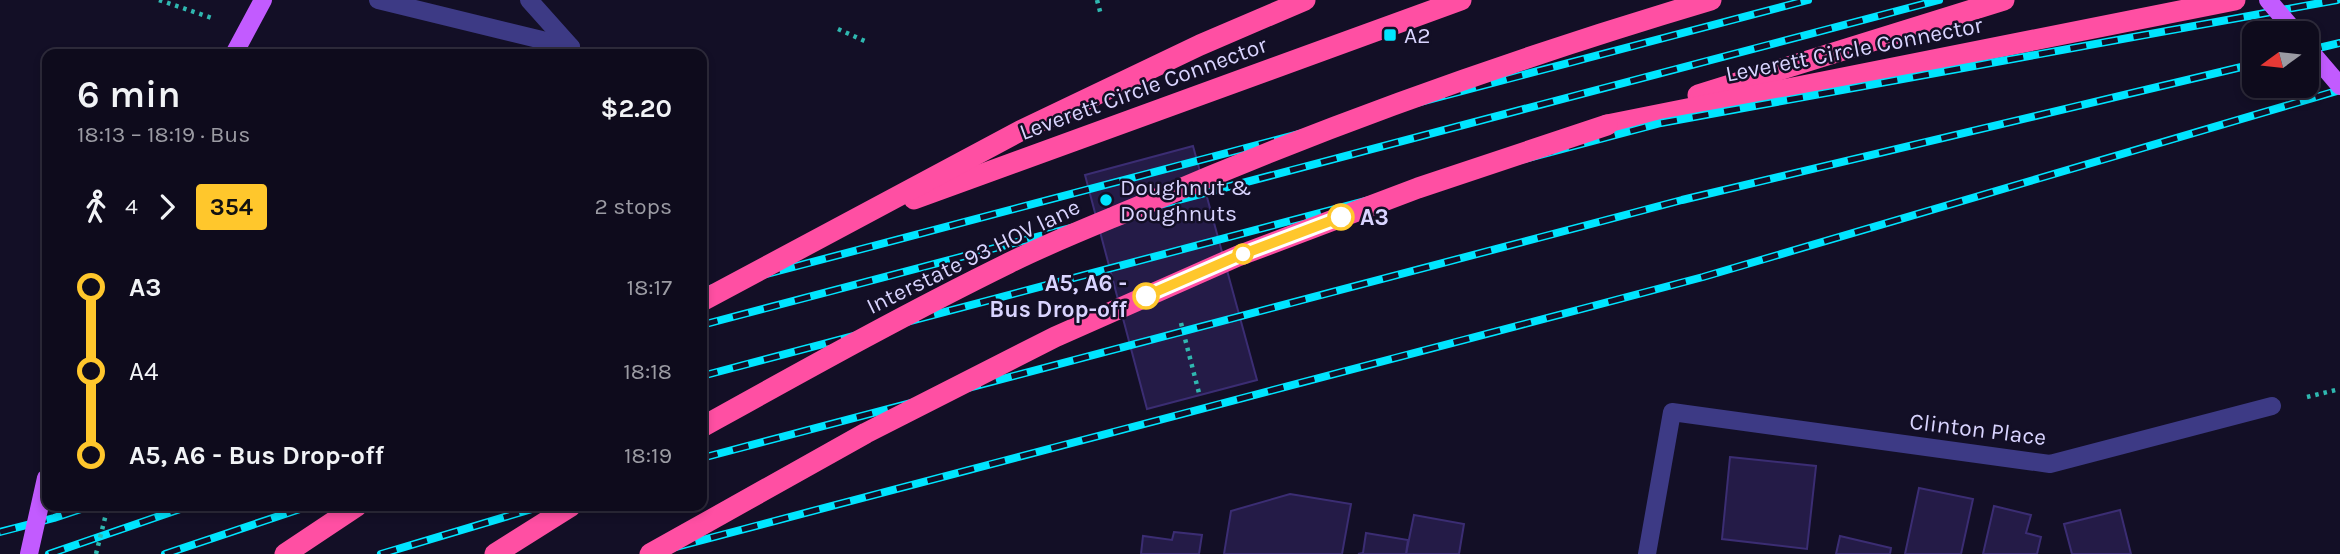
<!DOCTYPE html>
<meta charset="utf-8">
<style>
body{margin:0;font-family:Karla,sans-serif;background:#1c1929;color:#f1f3f6;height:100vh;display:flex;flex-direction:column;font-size:26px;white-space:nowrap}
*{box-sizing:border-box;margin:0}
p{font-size:23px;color:#9b9ba3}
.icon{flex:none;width:38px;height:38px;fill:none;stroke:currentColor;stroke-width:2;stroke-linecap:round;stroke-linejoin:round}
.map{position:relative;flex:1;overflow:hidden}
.side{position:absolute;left:42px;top:49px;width:665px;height:462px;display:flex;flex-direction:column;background:#0e0b1c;border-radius:14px;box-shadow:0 4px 10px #0003,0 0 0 2px #2e2b3b}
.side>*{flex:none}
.badge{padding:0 14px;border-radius:5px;font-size:24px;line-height:46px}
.needle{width:46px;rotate:255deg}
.buttons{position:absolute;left:2242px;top:21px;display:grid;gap:14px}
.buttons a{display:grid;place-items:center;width:77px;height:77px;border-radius:14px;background:#0e0b1c;box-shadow:0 4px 10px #0003,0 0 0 2px #2e2b3b;font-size:35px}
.map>.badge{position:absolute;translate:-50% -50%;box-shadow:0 0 0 4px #fff}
.legs{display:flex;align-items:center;gap:10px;height:77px;padding:0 35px;font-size:23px}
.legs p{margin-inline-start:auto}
.summary{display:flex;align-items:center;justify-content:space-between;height:119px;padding:0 35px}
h1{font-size:38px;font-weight:600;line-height:52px}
ul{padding:0 35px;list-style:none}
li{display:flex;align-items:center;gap:24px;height:84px;font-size:26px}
li i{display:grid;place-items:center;width:10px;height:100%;margin:0 9px;background:currentColor}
li i::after{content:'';width:18px;height:18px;margin:-9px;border:5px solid;border-radius:50%;background:#0e0b1c}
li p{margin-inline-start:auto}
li:first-child i{background:linear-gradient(#0000 50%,currentColor 0)}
li:last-child i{background:linear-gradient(currentColor 50%,#0000 0)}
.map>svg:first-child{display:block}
.building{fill:#241b47;stroke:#3b2d73;stroke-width:2}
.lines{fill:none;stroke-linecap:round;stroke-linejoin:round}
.path{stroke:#2fb8b0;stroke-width:4.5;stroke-dasharray:3.5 5;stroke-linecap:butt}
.service{stroke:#3d3a85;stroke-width:18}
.minor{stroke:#3d3a85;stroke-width:18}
.primary{stroke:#c25bff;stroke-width:18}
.motorway{stroke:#ff4fa3;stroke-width:21}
.rail-casing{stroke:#00e5ff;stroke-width:8}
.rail{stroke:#130f26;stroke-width:5;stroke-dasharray:16;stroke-linecap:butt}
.path-bridge{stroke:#2fb8b0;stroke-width:4.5;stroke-dasharray:3.5 5;stroke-linecap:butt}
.primary-bridge{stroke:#c25bff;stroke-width:18}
.motorway-bridge{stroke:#ff4fa3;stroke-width:21}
.line-1-casing{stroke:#fff;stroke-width:16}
.line-1{stroke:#ffc72c;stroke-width:10}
.poi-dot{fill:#00e5ff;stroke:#130f26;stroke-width:2.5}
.stop-1-dot{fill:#fff;stroke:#ffc72c;stroke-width:3.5}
.labels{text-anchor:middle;stroke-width:5;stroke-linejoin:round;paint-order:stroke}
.poi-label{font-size:23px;fill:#d9d4ff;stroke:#130f26;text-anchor:start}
.street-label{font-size:23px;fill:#d9d4ff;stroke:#130f26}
.stop-label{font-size:23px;font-weight:bold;fill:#d9d4ff;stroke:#130f26;text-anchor:start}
</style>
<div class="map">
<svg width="2340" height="554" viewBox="0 0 2340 554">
<rect width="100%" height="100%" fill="#130f26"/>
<g class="building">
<path d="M1193,146L1257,380L1147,409L1085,175Z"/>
<path d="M1730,457L1816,466L1807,549L1722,539Z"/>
<path d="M1919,488L1973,499L1961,554H1905Z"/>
<path d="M1290,494L1351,504L1342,554H1224L1231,511Z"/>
<path d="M1994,506L2031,515L2026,533L2041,537L2037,554H1983Z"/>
<path d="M2120,510L2131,554H2072L2064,524Z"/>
<path d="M1414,515L1464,524L1459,554H1406Z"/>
<path d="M1174,532L1202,535L1199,554H1141L1143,536L1172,540Z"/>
<path d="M1366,533L1408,540L1406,554H1358L1363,553Z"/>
<path d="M1840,536L1891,548L1890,554H1836Z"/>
</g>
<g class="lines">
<g class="path">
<path d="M159,0L212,18"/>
<path d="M1097,0L1101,15"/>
<path d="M838,29L867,42"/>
<path d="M1181,323L1200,397"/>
<path d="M2307,397L2340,389"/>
</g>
<g class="service">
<path d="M378,0L571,47"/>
<path d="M529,0L571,47"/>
</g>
<path class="minor" d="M1647,554L1672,412L2050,464L2272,406"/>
<path class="primary" d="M234,54L263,0"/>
<g class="motorway">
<path d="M1698,95L2004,0"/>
<path d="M1607,125L2235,0"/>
<path d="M285,554L357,506"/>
<path d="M495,554L571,506"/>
</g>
<defs>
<g id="rail">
<path d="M2306,51L2340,43"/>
<path d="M702,291L1808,0"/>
<path d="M702,325L1939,0"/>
<path d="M702,376L1661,123L2337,0"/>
<path d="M702,458L1682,200L2254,64"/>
<path d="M0,532L54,518L90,506"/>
<path d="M49,554L189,506"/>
<path d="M165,554L309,506"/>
<path d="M381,554L542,506"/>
<path d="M649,554L1703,277L2340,90"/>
</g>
</defs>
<use href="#rail" class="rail-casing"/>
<use href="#rail" class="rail"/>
<path class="path-bridge" d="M96,554L108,506"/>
<g class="primary-bridge">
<path d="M2268,0L2296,33"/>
<path d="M2306,46L2340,86"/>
<path d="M29,554L46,478"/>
</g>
<g class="motorway-bridge">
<path d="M914,199L1461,0"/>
<path d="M702,301L1020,131L1200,45L1305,0"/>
<path d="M702,427C803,371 905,314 1009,263C1053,241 1100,223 1145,204C1330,124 1519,57 1711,0"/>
<path d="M650,554L866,433L1055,337L1238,256L1418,188L1607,125"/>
</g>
</g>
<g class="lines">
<defs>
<path id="line-1" d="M1146,296L1238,256L1341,217"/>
</defs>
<use href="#line-1" class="line-1-casing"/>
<use href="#line-1" class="line-1"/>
</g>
<g class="poi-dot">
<rect x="1383" y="28" width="14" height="14" rx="3.5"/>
<circle cx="1106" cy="200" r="7"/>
</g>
<g class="stop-1-dot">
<circle cx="1341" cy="217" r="12"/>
<circle cx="1243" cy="254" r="9"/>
<circle cx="1146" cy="296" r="12"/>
</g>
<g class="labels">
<g class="poi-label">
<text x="1404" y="43">A2</text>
<text x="1120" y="195">Doughnut &amp;<tspan x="1120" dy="26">Doughnuts</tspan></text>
</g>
<g class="street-label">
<text transform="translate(1854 49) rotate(-11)" y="8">Leverett Circle Connector</text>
<text transform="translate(1143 88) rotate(-20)" y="8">Leverett Circle Connector</text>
<text transform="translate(973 256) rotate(-26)" y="8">Interstate 93 HOV lane</text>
<text transform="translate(1978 429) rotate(7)" y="8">Clinton Place</text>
</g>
<g class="stop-label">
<text x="1360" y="225">A3</text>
<text x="1127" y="291" text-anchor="end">A5, A6 -<tspan x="1127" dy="26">Bus Drop-off</tspan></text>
</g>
</g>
</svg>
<div class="buttons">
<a><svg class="needle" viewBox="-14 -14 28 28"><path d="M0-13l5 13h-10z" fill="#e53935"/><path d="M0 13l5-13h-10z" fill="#9b9ba3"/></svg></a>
</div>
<section class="side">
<div class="summary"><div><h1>6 min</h1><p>18:13 – 18:19 · Bus</p></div><b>$2.20</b></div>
<div class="legs"><svg class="icon" aria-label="walk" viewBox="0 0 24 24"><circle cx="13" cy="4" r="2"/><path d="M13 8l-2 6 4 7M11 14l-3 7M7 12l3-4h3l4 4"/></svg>4<svg class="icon" aria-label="forward" viewBox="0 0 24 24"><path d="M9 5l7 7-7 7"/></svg><b class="badge" style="background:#ffc72c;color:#111">354</b><p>2 stops</p></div>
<ul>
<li><i style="color:#ffc72c"></i><b>A3</b><p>18:17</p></li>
<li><i style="color:#ffc72c"></i><span>A4</span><p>18:18</p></li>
<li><i style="color:#ffc72c"></i><b>A5, A6 - Bus Drop-off</b><p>18:19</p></li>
</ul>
</section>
</div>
